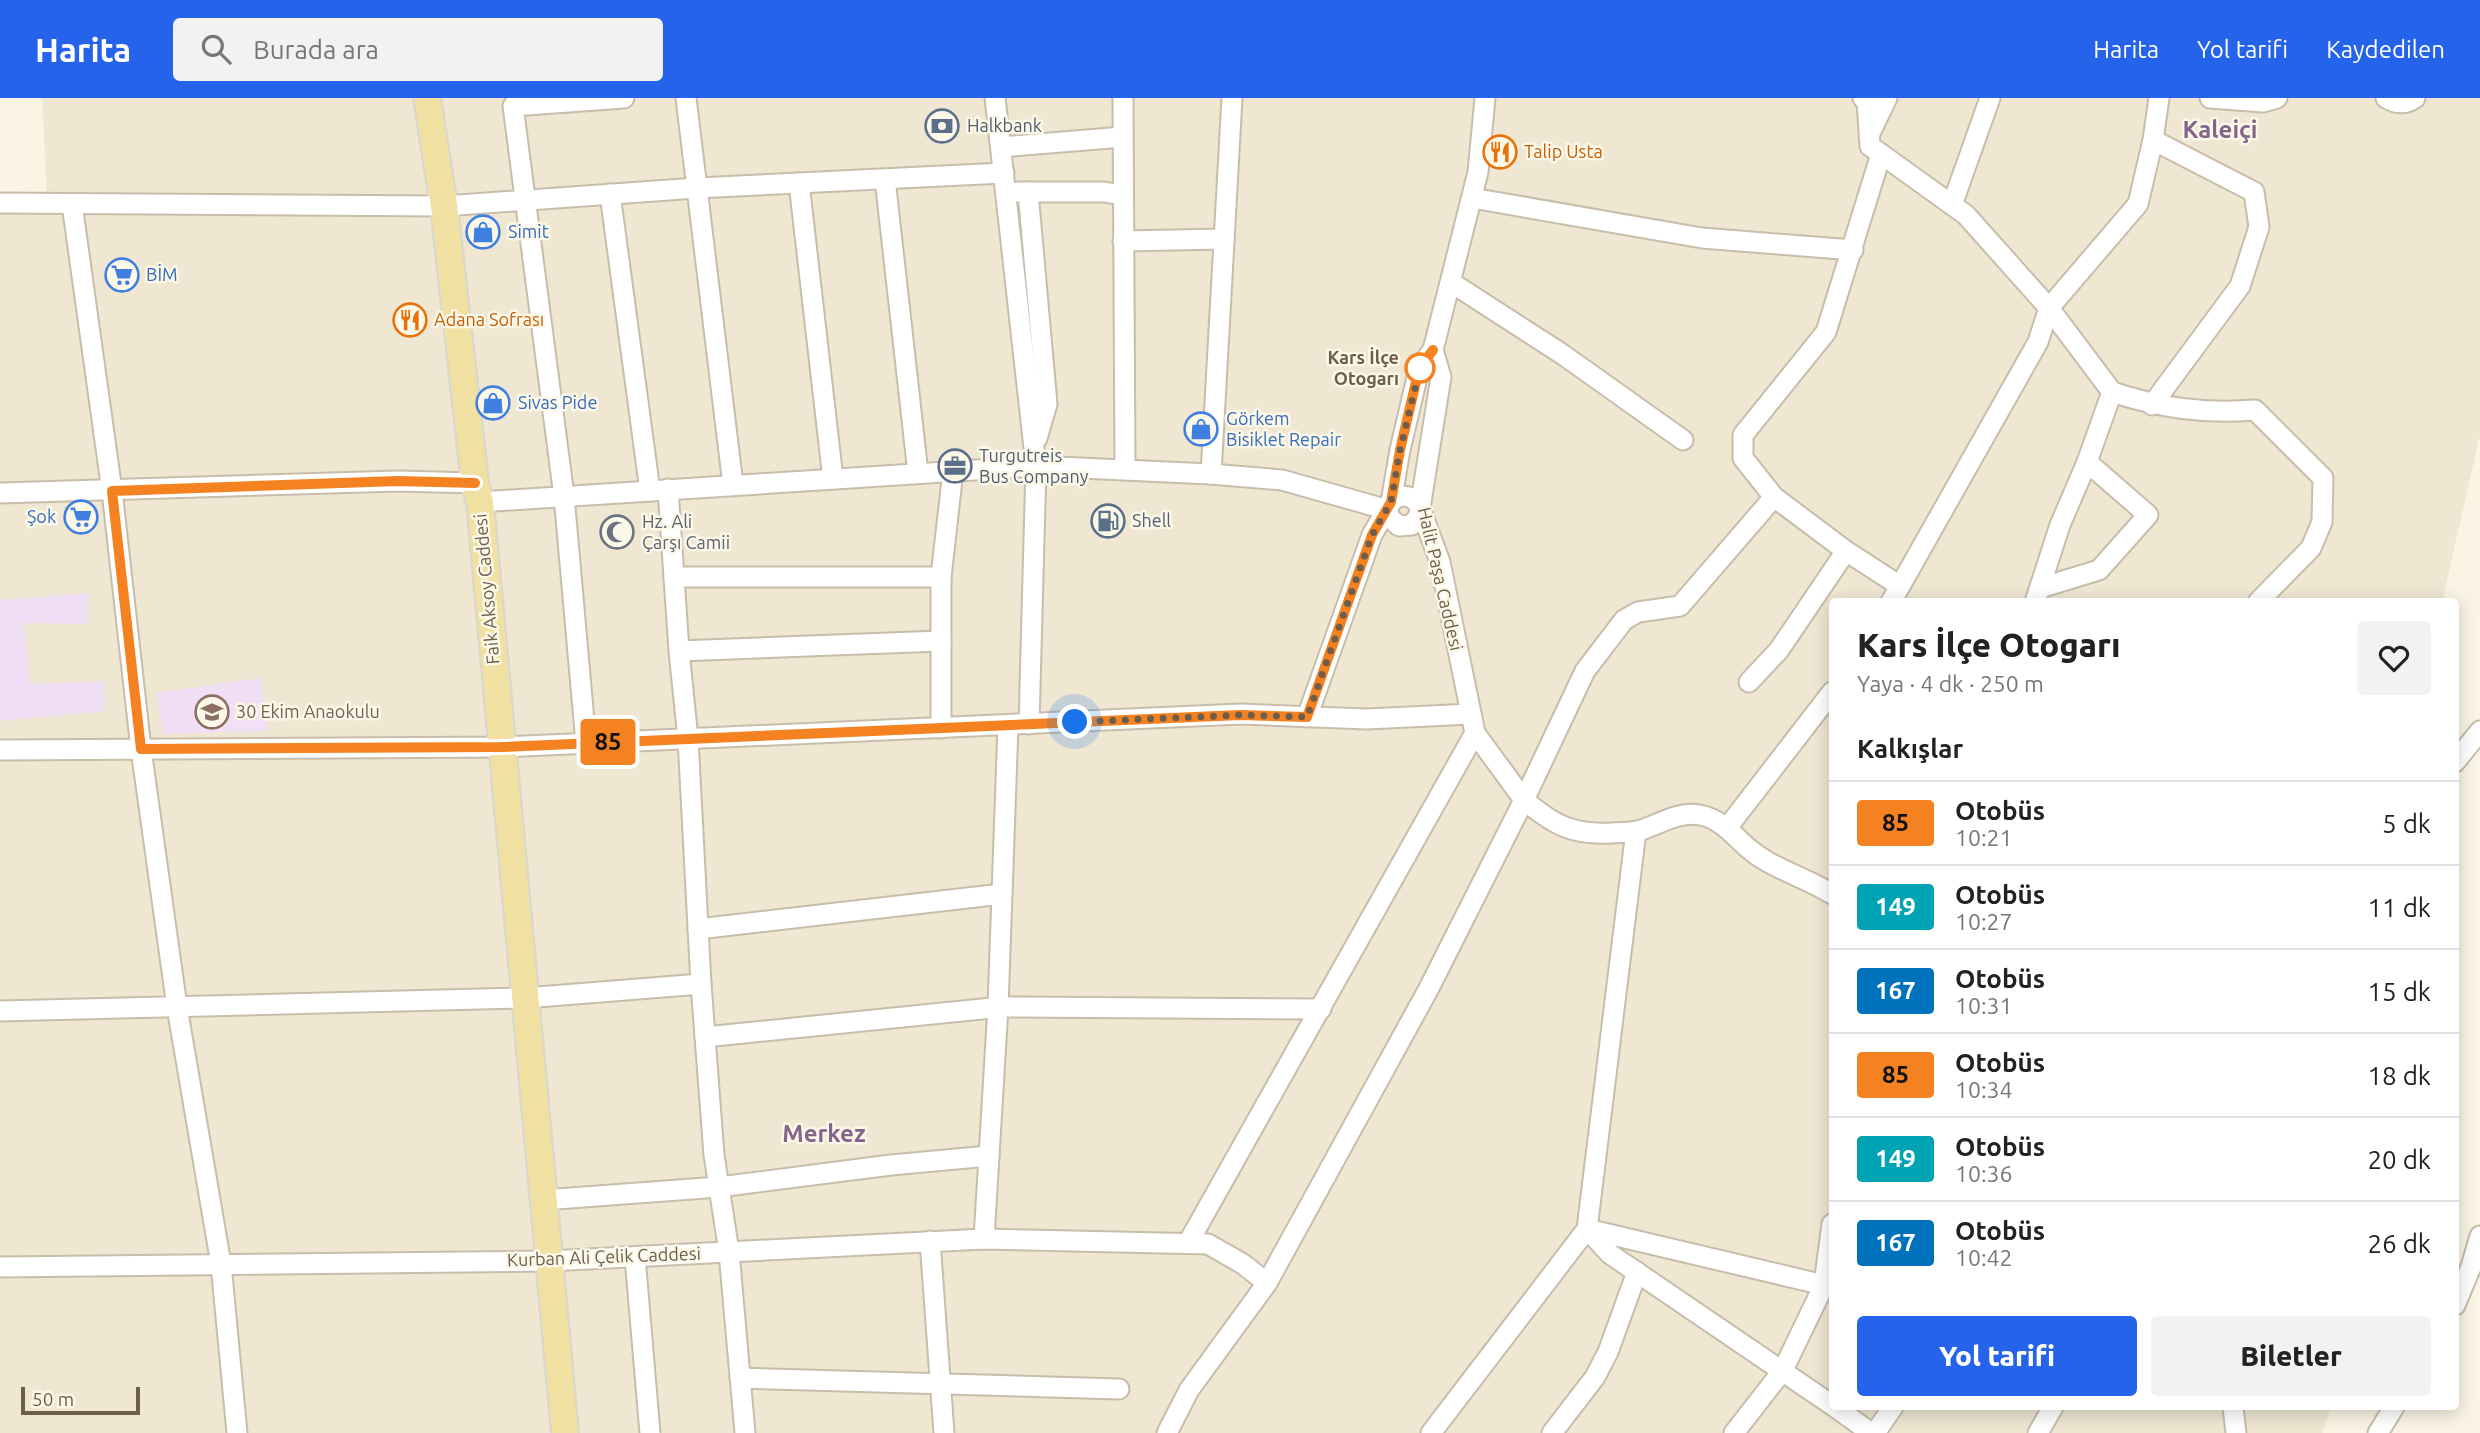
<!DOCTYPE html>
<html lang="tr">
<meta charset="utf-8">
<style>
body{margin:0;font-family:Ubuntu,sans-serif;background:#f2f2f2;color:#222;height:100vh;display:flex;flex-direction:column;font-size:26px;white-space:nowrap}
*{box-sizing:border-box;margin:0}
p{font-size:23px;color:#767676}
.icon{flex:none;width:38px;height:38px;fill:none;stroke:currentColor;stroke-width:2;stroke-linecap:round;stroke-linejoin:round}
.map{position:relative;flex:1;overflow:hidden}
.sheet{position:absolute;left:1829px;top:500px;width:630px;height:812px;display:flex;flex-direction:column;background:#fff;border-radius:7px;box-shadow:0 4px 18px #0003}
.sheet>*{flex:none}
.badge{padding:0 14px;border-radius:5px;font-size:24px;line-height:46px}
.scale{position:absolute;left:21px;bottom:18px;width:119px;box-sizing:border-box;padding-left:7px;border:4px solid #6d5e4c;border-top:0;font-size:19px;line-height:24px;white-space:nowrap;color:#6d5e4c;-webkit-text-stroke:5px #fcf8e8;paint-order:stroke}
.you{position:absolute;width:35px;height:35px;margin:-18px;border:5px solid #fff;border-radius:50%;background:#1a73e8;box-shadow:0 0 0 10px #1a73e833}
.map>.badge{position:absolute;translate:-50% -50%;box-shadow:0 0 0 4px #fff}
h2{padding:0 28px;font-size:26px;line-height:63px}
.round{display:grid;place-items:center;flex:none;width:74px;height:74px;border-radius:7px;background:#f2f2f2}
.head{display:flex;align-items:center;justify-content:space-between;height:119px;padding:0 28px}
h1{font-size:33px;font-weight:800;line-height:52px}
.primary-button{display:flex;gap:14px;margin-top:auto;padding:14px 28px}
.primary-button a{flex:1;height:80px;border-radius:7px;background:#2563eb;color:#fff;font-size:28px;font-weight:800;line-height:80px;text-align:center}
.primary-button a+a{background:#f2f2f2;color:#222}
ul{padding:0;list-style:none}
li{display:flex;align-items:center;gap:21px;height:84px;padding:0 28px;border-top:2px solid #e0e0e0}
li div{flex:1}
li b{display:block;font-size:26px}
li em{font-style:normal}
li .badge{min-width:77px;font-weight:700;text-align:center}
header{display:flex;align-items:center;gap:42px;box-sizing:border-box;height:98px;padding:0 35px;background:#2563eb;color:#fff}
header strong{font-size:33px}
nav{display:flex;gap:38px;margin-inline-start:auto;font-size:24px}
.search{width:490px;height:63px;background:#f2f2f2;display:flex;align-items:center;gap:18px;box-sizing:border-box;padding:0 24px;border-radius:7px;color:#767676;font-size:26px}
.map>svg:first-child{display:block}
.residential{fill:#efe7d2}
.education{fill:#f1e0f5}
.lines{fill:none;stroke-linecap:round;stroke-linejoin:round}
.minor-casing{stroke:#c8bdab;stroke-width:23}
.major-casing{stroke:#d9d5d0;stroke-width:30}
.minor{stroke:#fff;stroke-width:19}
.major{stroke:#f0e1a2;stroke-width:26}
.line-casing{stroke:#fff;stroke-width:16}
.line{stroke:#f58220;stroke-width:10}
.walk{stroke:#6d5e4c;stroke-width:7;stroke-dasharray:0 12.6}
.stop-dot{fill:#fff;stroke:#f58220;stroke-width:3.5}
.labels{text-anchor:middle;stroke-width:5;stroke-linejoin:round;paint-order:stroke}
.service-label{font-size:18px;fill:#4e5e75;stroke:#fcf8e8;text-anchor:start}
.food-label{font-size:18px;fill:#c56008;stroke:#fcf8e8;text-anchor:start}
.shop-label{font-size:18px;fill:#366cbe;stroke:#fcf8e8;text-anchor:start}
.stop-label{font-size:18px;font-weight:bold;fill:#6d5e4c;stroke:#fcf8e8;text-anchor:end}
.worship-label{font-size:18px;fill:#5b616d;stroke:#fcf8e8;text-anchor:start}
.street-label{font-size:18px;fill:#6d5e4c;stroke:#fcf8e8}
.education-label{font-size:18px;fill:#785e54;stroke:#fcf8e8;text-anchor:start}
.district-label{font-size:24px;font-weight:bold;fill:#84648a;stroke:#fcf8e8}
</style>
<header>
<strong>Harita</strong>
<div class="search"><svg class="icon" aria-label="search" viewBox="0 0 24 24"><circle cx="10" cy="10" r="6"/><path d="M15 15l6 6"/></svg>Burada ara</div>
<nav><a>Harita</a><a>Yol tarifi</a><a>Kaydedilen</a></nav>
</header>
<div class="map">
<svg width="2480" height="1335" viewBox="0 0 2480 1335">
<rect width="100%" height="100%" fill="#f9f4e3"/>
<path class="residential" d="M42,0H2480V337L2442,504H1832V1309H2331L2322,1335H0V96H47Z"/>
<g class="education">
<path d="M88,495L87,526L24,525L30,586L104,583L105,613L0,623V502Z"/>
<path d="M261,580L268,633L164,636L156,595Z"/>
</g>
<g class="lines">
<defs>
<g id="minor">
<path d="M686,0L733,387"/>
<path d="M995,0L1036,368L1029,626"/>
<path d="M1123,0L1125,371"/>
<path d="M1485,0L1478,74L1433,252L1441,279L1420,410L1440,464L1475,635L1524,702L1585,573L1624,522L1638,514L1680,508L1774,399"/>
<path d="M1863,0L1867,4L1870,48L1966,117L2049,210L2112,294L2087,364L2060,427L2035,504"/>
<path d="M2210,0L2263,4L2277,0"/>
<path d="M2386,0C2396,6 2405,7 2415,0"/>
<path d="M1870,35L1887,0"/>
<path d="M1001,49L1123,39"/>
<path d="M1881,56L1826,234L1743,337V360L1774,399L1846,453L1900,488"/>
<path d="M885,81L918,375"/>
<path d="M799,85L833,381"/>
<path d="M1017,94H1104L1122,97"/>
<path d="M1028,94L1047,306L1037,340"/>
<path d="M610,96L650,393"/>
<path d="M1472,100L1702,140L1853,152"/>
<path d="M0,105L444,108L697,90L1004,75"/>
<path d="M72,106L112,393L141,651L177,909L221,1166L237,1335"/>
<path d="M1952,107L1990,0"/>
<path d="M1123,143L1224,141"/>
<path d="M1452,185L1562,256L1683,342"/>
<path d="M2112,294C2161,310 2203,316 2255,312L2323,380L2322,424L2311,450L2258,504"/>
<path d="M2152,307L2240,188L2259,129L2254,94L2153,42"/>
<path d="M1211,376L1232,0"/>
<path d="M668,391L679,553L688,641L701,886L714,1057L729,1154L745,1335"/>
<path d="M0,395L398,383L475,385"/>
<path d="M480,404L1036,368L1211,376L1282,382L1388,412"/>
<path d="M1391,404L1400,352L1419,271L1433,252"/>
<path d="M674,479H941"/>
<path d="M2040,490L2099,472L2148,417L2087,364"/>
<path d="M1891,504L2038,244L2049,210L2138,106L2153,42L2159,0"/>
<path d="M679,553L941,543"/>
<path d="M1749,584L1779,552L1846,453"/>
<path d="M1307,619L1372,437L1391,404L1399,398C1412,397 1420,403 1420,416L1412,427L1399,428L1389,419L1388,412"/>
<path d="M941,630V479L953,373"/>
<path d="M586,645L564,398L513,8L624,0"/>
<path d="M0,652L502,649L1241,616L1367,621L1471,616"/>
<path d="M2455,664L2480,633"/>
<path d="M1727,730L1832,594"/>
<path d="M698,831L1002,796"/>
<path d="M0,913L525,900L701,886"/>
<path d="M705,939L1002,909L1321,911"/>
<path d="M543,1102L719,1089L891,1067L989,1058"/>
<path d="M1587,1131L1610,1156L1832,1307"/>
<path d="M1587,1131L1824,1187"/>
<path d="M984,1141L998,909L1008,627"/>
<path d="M930,1143L944,1335"/>
<path d="M1188,1145L1475,635"/>
<path d="M635,1159L650,1335"/>
<path d="M0,1169L549,1163L984,1141L1208,1146L1243,1166L1267,1185"/>
<path d="M2455,1207L2471,1169L2480,1138"/>
<path d="M740,1280L1119,1291"/>
<path d="M1835,1309L1871,1335"/>
<path d="M2233,1309L2236,1335"/>
<path d="M1167,1335L1189,1292L1267,1185L1428,892L1524,702C1554,727 1572,737 1611,735C1620,734 1630,735 1638,733C1659,727 1677,713 1700,717C1721,721 1732,736 1748,750C1772,771 1805,779 1832,796"/>
<path d="M1431,1335L1587,1131L1636,733"/>
<path d="M1552,1335L1595,1279L1608,1254L1637,1174"/>
<path d="M1734,1335L1783,1272L1824,1187L1832,1126"/>
<path d="M1875,1335L1893,1309"/>
<path d="M2038,1335L2053,1309"/>
<path d="M2378,1335L2394,1309"/>
</g>
<path id="major" d="M427,0L444,108L475,385L480,404L565,1335"/>
</defs>
<use href="#minor" class="minor-casing"/>
<use href="#major" class="major-casing"/>
<use href="#minor" class="minor"/>
<use href="#major" class="major"/>
</g>
<g class="lines">
<defs>
<path id="line" d="M475,385L398,383L112,393L141,651L502,649L1241,617L1307,619L1372,437L1391,404L1400,352L1419,271L1433,252"/>
</defs>
<use href="#line" class="line-casing"/>
<use href="#line" class="line"/>
<path class="walk" d="M1075,624L1241,617L1307,619L1372,437L1391,404L1400,352L1420,270"/>
</g>
<defs>
<symbol id="bank-ring" viewBox="-11 -11 22 22"><circle r="9.5" fill="#fcf8e8" stroke="#5c6f8a" stroke-width="1.5"/><path d="M-6-4H6V4H-6ZM0-2.3a2.3 2.3 0 1 0 0 4.6a2.3 2.3 0 1 0 0-4.6Z" fill="#5c6f8a"/></symbol>
<symbol id="restaurant-ring" viewBox="-11 -11 22 22"><circle r="9.5" fill="#fcf8e8" stroke="#e8710a" stroke-width="1.5"/><path d="M-5-6h1v4h1v-4h1v4h1v-4h1v5L-1.5 .5V6h-2V.5L-5-1ZM5-6V6H3V1.5H1.5Q1.5-4 5-6Z" fill="#e8710a"/></symbol>
<symbol id="shop-ring" viewBox="-11 -11 22 22"><circle r="9.5" fill="#fcf8e8" stroke="#3f7fe0" stroke-width="1.5"/><path d="M-5-2.5h2.3a2.7 3.5 0 0 1 5.4 0H5L5.5 6h-11ZM-1.5-2.5h3a1.5 2.3 0 0 0-3 0Z" fill="#3f7fe0"/></symbol>
<symbol id="supermarket-ring" viewBox="-11 -11 22 22"><circle r="9.5" fill="#fcf8e8" stroke="#3f7fe0" stroke-width="1.5"/><path d="M-6-5.5h2.5l.6 2H6L4.5 2H-2.5L-4.4-4H-6ZM-1.5 3.2a1.3 1.3 0 1 0 .1 0ZM3 3.2a1.3 1.3 0 1 0 .1 0Z" fill="#3f7fe0"/></symbol>
<symbol id="office-ring" viewBox="-11 -11 22 22"><circle r="9.5" fill="#fcf8e8" stroke="#5c6f8a" stroke-width="1.5"/><path d="M-6-3h4V-5.5h4V-3h4V5H-6ZM-1-4.5V-3h2v-1.5ZM-6 0V1H6V0Z" fill="#5c6f8a"/></symbol>
<symbol id="fuel-ring" viewBox="-11 -11 22 22"><circle r="9.5" fill="#fcf8e8" stroke="#5c6f8a" stroke-width="1.5"/><path d="M-5.5-6h7V0h2V4h1.3V-2.5L3-4.5l.8-.8L6-3V5H2.5V1h-1V6h-7ZM-4.2-4.7v3.2H.2V-4.7Z" fill="#5c6f8a"/></symbol>
<symbol id="mosque-ring" viewBox="-11 -11 22 22"><circle r="9.5" fill="#fcf8e8" stroke="#6b7280" stroke-width="1.5"/><path d="M3.5-4.9A6 6 0 1 0 3.5 4.9A5 5 0 1 1 3.5-4.9Z" fill="#6b7280"/></symbol>
<symbol id="school-ring" viewBox="-11 -11 22 22"><circle r="9.5" fill="#fcf8e8" stroke="#8d6e63" stroke-width="1.5"/><path d="M0-5L7-2L0 1L-7-2ZM-4 1L0 2.5L4 1V4Q0 6-4 4Z" fill="#8d6e63"/></symbol>
</defs>
<g fill-rule="evenodd">
<use href="#bank-ring" x="923" y="9" width="38" height="38"/>
<use href="#restaurant-ring" x="1481" y="35" width="38" height="38"/>
<use href="#shop-ring" x="464" y="115" width="38" height="38"/>
<use href="#supermarket-ring" x="103" y="158" width="38" height="38"/>
<use href="#restaurant-ring" x="391" y="203" width="38" height="38"/>
<use href="#shop-ring" x="474" y="286" width="38" height="38"/>
<use href="#shop-ring" x="1182" y="312" width="38" height="38"/>
<use href="#office-ring" x="936" y="349" width="38" height="38"/>
<use href="#supermarket-ring" x="62" y="400" width="38" height="38"/>
<use href="#fuel-ring" x="1089" y="404" width="38" height="38"/>
<use href="#mosque-ring" x="598" y="415" width="38" height="38"/>
<use href="#school-ring" x="193" y="595" width="38" height="38"/>
</g>
<circle class="stop-dot" cx="1420" cy="270" r="14"/>
<g class="labels">
<g class="service-label">
<text x="967" y="34">Halkbank</text>
<text x="979" y="364">Turgutreis<tspan x="979" dy="21">Bus Company</tspan></text>
<text x="1132" y="429">Shell</text>
</g>
<g class="food-label">
<text x="1524" y="60">Talip Usta</text>
<text x="434" y="228">Adana Sofrası</text>
</g>
<g class="shop-label">
<text x="508" y="140">Simit</text>
<text x="146" y="183">BİM</text>
<text x="518" y="311">Sivas Pide</text>
<text x="1226" y="327">Görkem<tspan x="1226" dy="21">Bisiklet Repair</tspan></text>
<text x="56" y="425" text-anchor="end">Şok</text>
</g>
<g class="stop-label">
<text x="1399" y="266">Kars İlçe<tspan x="1399" dy="21">Otogarı</tspan></text>
</g>
<g class="worship-label">
<text x="642" y="430">Hz. Ali<tspan x="642" dy="21">Çarşı Camii</tspan></text>
</g>
<g class="street-label">
<text transform="translate(1440 481) rotate(77)" y="6">Halit Paşa Caddesi</text>
<text transform="translate(487 491) rotate(-95)" y="6">Faik Aksoy Caddesi</text>
<text transform="translate(604 1159) rotate(-2)" y="6">Kurban Ali Çelik Caddesi</text>
</g>
<g class="education-label">
<text x="236" y="620">30 Ekim Anaokulu</text>
</g>
<g class="district-label">
<text x="2220" y="40">Kaleiçi</text>
<text x="824" y="1044">Merkez</text>
</g>
</g>
</svg>
<div class="scale">50 m</div>
<div class="you" style="left:1075px;top:624px"></div>
<b class="badge" style="left:608px;top:644px;background:#f58220;color:#111">85</b>
<section class="sheet">
<div class="head"><div><h1>Kars İlçe Otogarı</h1><p>Yaya · 4 dk · 250 m</p></div><a class="round"><svg class="icon" aria-label="heart" viewBox="0 0 24 24"><path d="M12 20l-8-8c-3-5 5-10 8-4 3-6 11-1 8 4z"/></svg></a></div>
<h2>Kalkışlar</h2>
<ul>
<li><span class="badge" style="background:#f58220;color:#111">85</span><div><b>Otobüs</b><p>10:21</p></div><em>5 dk</em></li>
<li><span class="badge" style="background:#00a3b4;color:#fff">149</span><div><b>Otobüs</b><p>10:27</p></div><em>11 dk</em></li>
<li><span class="badge" style="background:#0072bc;color:#fff">167</span><div><b>Otobüs</b><p>10:31</p></div><em>15 dk</em></li>
<li><span class="badge" style="background:#f58220;color:#111">85</span><div><b>Otobüs</b><p>10:34</p></div><em>18 dk</em></li>
<li><span class="badge" style="background:#00a3b4;color:#fff">149</span><div><b>Otobüs</b><p>10:36</p></div><em>20 dk</em></li>
<li><span class="badge" style="background:#0072bc;color:#fff">167</span><div><b>Otobüs</b><p>10:42</p></div><em>26 dk</em></li>
</ul>
<div class="primary-button"><a>Yol tarifi</a><a>Biletler</a></div>
</section>
</div>
